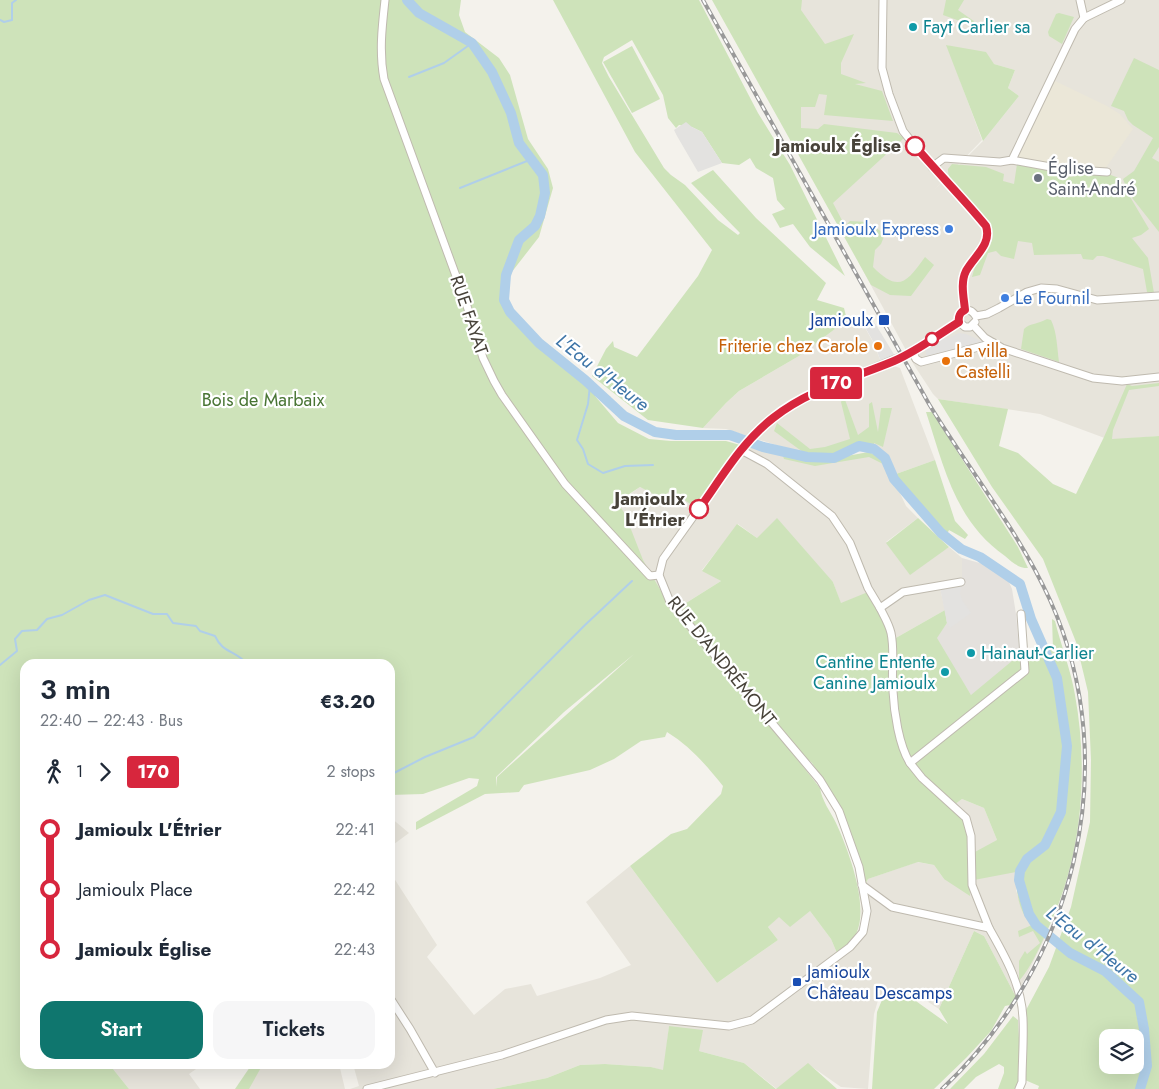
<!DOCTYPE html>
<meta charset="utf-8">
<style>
body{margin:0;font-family:Jost,sans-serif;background:#f6f6f7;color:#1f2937;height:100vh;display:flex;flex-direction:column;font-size:19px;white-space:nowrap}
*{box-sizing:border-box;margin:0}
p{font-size:16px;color:#747a83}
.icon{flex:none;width:28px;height:28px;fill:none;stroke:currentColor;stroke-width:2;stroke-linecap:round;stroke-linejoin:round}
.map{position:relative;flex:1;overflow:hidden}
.sheet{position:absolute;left:20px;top:659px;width:375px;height:410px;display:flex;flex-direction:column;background:#fff;border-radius:15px;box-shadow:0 5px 20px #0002}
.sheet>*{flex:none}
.badge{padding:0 10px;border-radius:4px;font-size:18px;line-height:32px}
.fabs{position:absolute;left:1099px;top:1029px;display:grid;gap:10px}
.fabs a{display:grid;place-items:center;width:45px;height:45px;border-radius:10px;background:#fff;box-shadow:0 5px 20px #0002;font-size:25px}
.map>.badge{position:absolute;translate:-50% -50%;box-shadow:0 0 0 2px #fff}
.legs{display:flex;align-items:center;gap:8px;height:55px;padding:0 20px;font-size:16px}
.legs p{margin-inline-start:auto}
.overview{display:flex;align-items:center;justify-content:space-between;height:85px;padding:0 20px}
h1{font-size:28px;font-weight:600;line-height:38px}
.primary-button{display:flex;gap:10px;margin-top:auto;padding:10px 20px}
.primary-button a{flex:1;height:58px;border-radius:15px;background:#0f766e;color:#fff;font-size:20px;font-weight:600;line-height:58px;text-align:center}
.primary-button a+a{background:#f6f6f7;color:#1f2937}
ul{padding:0 20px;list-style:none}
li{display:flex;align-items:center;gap:18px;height:60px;font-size:19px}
li i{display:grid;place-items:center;width:8px;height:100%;margin:0 6px;background:currentColor}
li i::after{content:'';width:12px;height:12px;margin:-6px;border:4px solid;border-radius:50%;background:#fff}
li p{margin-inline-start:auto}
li:first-child i{background:linear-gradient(#0000 50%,currentColor 0)}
li:last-child i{background:linear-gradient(currentColor 50%,#0000 0)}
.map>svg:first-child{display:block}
.residential{fill:#e7e4db;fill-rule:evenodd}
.industrial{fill:#e4e1dd}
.education{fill:#ebe7d8}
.green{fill:#cee3ba;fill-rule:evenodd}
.parking{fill:#e3e2e0}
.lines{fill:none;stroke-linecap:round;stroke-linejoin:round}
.stream{stroke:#b0cfe9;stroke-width:2}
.river{stroke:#b0cfe9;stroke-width:10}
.minor-casing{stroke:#bfbaaf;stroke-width:9}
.minor{stroke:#fff;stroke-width:7}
.rail-casing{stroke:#999;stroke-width:4}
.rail{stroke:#fff;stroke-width:2;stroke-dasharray:5.5;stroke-linecap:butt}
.line-1-casing{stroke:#fff;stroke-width:11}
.line-1{stroke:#d7263d;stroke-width:8}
.culture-dot{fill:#0f9aa8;stroke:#fff;stroke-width:2}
.stop-1-dot{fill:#fff;stroke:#d7263d;stroke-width:2.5}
.worship-dot{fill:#6b7280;stroke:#fff;stroke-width:2}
.shop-dot{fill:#3f7fe0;stroke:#fff;stroke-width:2}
.transit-dot{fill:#1a4fb4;stroke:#fff;stroke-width:2}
.food-dot{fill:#e8710a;stroke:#fff;stroke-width:2}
.labels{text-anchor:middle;stroke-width:4.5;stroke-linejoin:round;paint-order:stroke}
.culture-label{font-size:18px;fill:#0d838f;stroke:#fff;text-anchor:start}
.stop-label{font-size:18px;font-weight:bold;fill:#48433a;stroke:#fff;text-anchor:end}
.worship-label{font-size:18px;fill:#5b616d;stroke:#fff;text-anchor:start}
.shop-label{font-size:18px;fill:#366cbe;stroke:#fff;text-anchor:end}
.street-label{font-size:18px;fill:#48433a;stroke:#fff}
.transit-label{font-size:18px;fill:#164399;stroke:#fff;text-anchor:end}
.food-label{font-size:18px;fill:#c56008;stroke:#fff;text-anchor:end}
.park-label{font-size:18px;fill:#487433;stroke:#fff}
.water-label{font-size:19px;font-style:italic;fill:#3f76a8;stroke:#fff}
</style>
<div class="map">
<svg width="1159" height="1089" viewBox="0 0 1159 1089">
<rect width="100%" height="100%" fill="#f4f2ec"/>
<g class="residential">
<path d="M790,0H1159V436L1110,440L1040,414L938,399L933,394L914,365L860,265L800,133ZM947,45L994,64L1015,70L1008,88L1019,96L983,141L934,190L982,140Z"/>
<path d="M858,315L873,342L881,362L900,368L935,460L896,474L890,457L874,446L858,444L817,454L801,453L726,429L703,428L726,403L739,391L799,356L847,320Z"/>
<path d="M747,446L819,465L867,452L885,461L906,506L918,518L886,542L946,549L949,547L962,558V584L940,588L945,610L894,639L841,604L833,582L757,538L738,524L702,570L721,581L673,611L649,571L599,516L640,487L663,498L669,489Z"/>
<path d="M962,799L984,808L997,840L1016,872V890L1022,910L1029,922L1045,938L1016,997L984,936L974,931L939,1009L908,989L879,997L874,1014L868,1089L841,1087L808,1064L777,1089L744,1063L699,1051L669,1026L664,1071L651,1067L605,1064L580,1065L547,1078L493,1089H350L359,1086L353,1064H390V872L437,945L427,957L474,1015L505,989L531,984L537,996L600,978L631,965L586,902L630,866L717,983L778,940L768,927L779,916L810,911L831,939L837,953L856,936L861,922V904L858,889L866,883L868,879L917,862L934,865L944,879L951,807Z"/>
<path d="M390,817L409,833L390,847Z"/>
<path d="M109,1064H203L189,1074L200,1089H129Z"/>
<path d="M259,1064H339L345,1089H242Z"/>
</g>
<path class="industrial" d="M962,558L983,564L1008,580L1012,589L1016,614L1020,660L972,697L936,638L947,623L945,610L962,584Z"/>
<path class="education" d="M1053,80L1107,106L1120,114L1133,129L1105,169L1074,167L1016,158Z"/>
<g class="green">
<path d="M0,0H461L459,15L465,32L499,58L510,75L528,139L548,169L553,188L539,237L511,273L508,287L509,300L516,324L552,359L611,397L595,396L618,423L649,439L671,441H726L740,445L696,508L670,490L663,499L640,487L617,502L625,514L643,560L675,615L711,654L678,608L721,581L702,571L737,524L757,538L777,518L833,582L841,603L868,592L890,630L891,688L904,758L963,820L968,835L970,896L944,879L934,865L918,862L868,879L866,883L844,814L832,794L812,763L778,735L820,788C822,801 830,811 836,823C848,849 870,907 856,934C853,942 844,949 837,953L831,939L810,911L790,927L779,917L768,927L778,940L717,983L630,866L671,834L687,829L721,794L723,786C705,764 691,747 667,732L665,737L641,741L614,759L590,770L524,785L519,792L485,794L416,830V822L477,786L479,779L469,778L423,794L390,795V664H25V1064H109L129,1089H0ZM634,654L497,777V787L496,777L564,712Z"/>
<path d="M553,0H699L758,113L790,165L845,276L810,247L793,224L780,228L772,214L785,209L777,200L773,178L756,168L750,158L739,165L722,163L702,132L692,127L679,125L676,128L668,118L663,95L632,40L604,57L602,63L609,77L664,168L671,175L685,185L718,220L738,235L740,233L691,183L713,170L756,218L826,283L817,300L844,308L847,320L799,356L739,391L726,403L703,428L648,420L592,376L606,349L613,341L614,347L637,357L698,276L712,250L635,152Z"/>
<path d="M712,0H802L801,10L825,44L854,34L841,63V74L866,83L855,84L882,91L893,121L824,115L827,95L819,94L815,107H801V128L818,129L824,124L897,133L904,138L833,203L845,226L850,221L867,222L885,234L881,244L875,250L873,267C898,292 906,284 925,257L934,265L911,296L890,295L871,285Z"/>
<path d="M946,0H964L958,10L988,31L943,15Z"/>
<path d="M1059,13L1074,17L1062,44L1049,36L1048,32L1056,14Z"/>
<path d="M946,45L986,52L994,64L1015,70L1008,88L1019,96L983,141Z"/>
<path d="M632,46L660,99L632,113L603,62Z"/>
<path d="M1134,58L1159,70V147L1152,158L1159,162V232L1129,194L1123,179L1134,171L1153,138L1133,125L1128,120L1124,111L1111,106Z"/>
<path d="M952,164L986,167L1004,174L1003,181L1014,184L1017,164L1062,172L1065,176L1073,177L1075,172L1108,174L1119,178L1149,229L1141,235L1132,238L1148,258L1154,293L1147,292L1143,269L1103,256H1097L1093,260L1083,259L1081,254L1034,255L1032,243L1018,241L1014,259L1001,256L996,251L988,253L980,275L972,277C973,273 974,269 976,265C981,256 993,245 993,235C994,215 946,190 948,169Z"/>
<path d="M1047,319L1051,320C1057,332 1057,348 1059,362L1021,349L1024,329C1030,323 1039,324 1047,319Z"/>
<path d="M1159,383V386L1129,390L1113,430L1112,439L1159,436V1089H1038L1039,1086L1025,1080V1012L1049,967L1071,907L1090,822L1091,760L1088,692L1076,642L1043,559L992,487L938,399L1008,409L999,446L1018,453L1053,484L1076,494L1104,437L1127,384L1132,386ZM1108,1038H1135V1065H1108Z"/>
<path d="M844,397L858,435L869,427V404L872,402L878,432L881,408H892L883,447L874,443V450L850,449L832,455H807L774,431L777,423L810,449L825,447L850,439L841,402Z"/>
<path d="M926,412H932L1018,547L1028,568C1018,568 1012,562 1005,556C955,521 944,467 926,412Z"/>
<path d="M869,452L885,460L883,464L869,457L815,466L784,459L783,456L819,461Z"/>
<path d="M935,460L955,521L968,535L965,539L949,530L947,534L909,494L896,474Z"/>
<path d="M918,518L949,547L910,575L886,543Z"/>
<path d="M945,610L947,623L937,638L971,695L1018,656L1020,660L1023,661L1021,673L911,758C893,729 895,673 894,639Z"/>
<path d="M1052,619L1055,621C1061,646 1071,670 1075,695C1089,772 1082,858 1048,929C1040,946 1032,966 1019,981V961L1025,951L1027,954L1040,943L1033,931L1019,937L1018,931L1032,925C1018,912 1016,890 1016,872L974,880L973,853L997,840L984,808L962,799L954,805L927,780L915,766L916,763L1026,672L1028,658L1053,649Z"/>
<path d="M974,931L984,936L1016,997L1010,1005L1005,1006L991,1031L967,1057L934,1089H872L877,1012L882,1000L906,994L948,1024L939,1009Z"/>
<path d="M1013,1016L1018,1020C1019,1042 1022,1067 1017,1089H998L1004,1073V1067L999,1064L976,1077L964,1089H950L984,1054Z"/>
<path d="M669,1026L703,1030L699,1051L744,1063L776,1089L808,1063L837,1089H493L547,1078L580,1065L605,1064L651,1067L663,1070Z"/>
<path d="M252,1064H263L249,1089H235Z"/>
</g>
<g class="parking">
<path d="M686,122L692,127L702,132L722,163L698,172L677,136L674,130Z"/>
<path d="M869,318L876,325L895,356L881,362L874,343L861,320Z"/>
<path d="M959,333L966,334L986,343L927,358L925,348L944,338L946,339Z"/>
<path d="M962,584L960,594L962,600L971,613L950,628L947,623L940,588Z"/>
</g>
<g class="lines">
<g class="stream">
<path d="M0,20L4,22L12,20V3L16,0"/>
<path d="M409,77L444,63L472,43"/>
<path d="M460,188L532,159"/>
<path d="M590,385L588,404L577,440L583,449L588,464L603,473L625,466L653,465"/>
<path d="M0,665L17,651L15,639L22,631L37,630L47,619L62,615L89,600L105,595L153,614H167L173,623L196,626L200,631L215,636C223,654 236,650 247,664"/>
<path d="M390,771L394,773L425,757L474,737L585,625L632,581"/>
</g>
<path class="river" d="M407,0L419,13L472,43L492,72L511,113L519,143L543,175L545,193L540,216L535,226L519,240L506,275L504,300L510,312L539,343L585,380L624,416L655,432L676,435H730L763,447L807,457L834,458L859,446L874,449L885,458L894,479L941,533L961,549L980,557L1020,584L1031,619L1057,678L1067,746L1061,812L1045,845L1027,859L1020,871L1019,880L1029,914L1036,925L1070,953L1105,971L1139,1002L1144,1029L1147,1066L1140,1089"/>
<defs>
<g id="minor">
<path d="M385,0C382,27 379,52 384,79L467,306L483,358L494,381L502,395L565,484L650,576L659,575"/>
<path d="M883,0L882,68L889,94L903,131L932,167L962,197L986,226C992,245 974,256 966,271C960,283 964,298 965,310"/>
<path d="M1080,0L1084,18"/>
<path d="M1012,160L1062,169L1107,172"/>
<path d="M932,167L944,158L1000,162L1012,160L1075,29L1084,18L1121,0"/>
<path d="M976,316L987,314L999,308L1027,292L1041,288L1057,289L1097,300L1159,296"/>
<path d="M959,322V318L963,311C970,309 972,311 976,316"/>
<path d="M959,322L965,327H970L975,322"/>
<path d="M973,325L985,338L1002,348L1093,378L1122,381L1159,377"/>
<path d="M912,351L916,359L921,362L994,343"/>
<path d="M741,450L767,464L832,516L850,543L868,588L880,608L903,592L961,582"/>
<path d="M880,608C884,616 889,624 891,633C895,652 891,672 893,691C894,712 899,746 910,763L1025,671L1021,614"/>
<path d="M862,885L892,907L989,928L972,885L971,836L966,818L922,778L910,763"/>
<path d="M989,928C1005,956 1022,986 1023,1019C1024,1040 1022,1061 1022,1082L1019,1089"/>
<path d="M390,998L410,1029L435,1073"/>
<path d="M367,1089L502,1055L606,1020L632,1016L729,1026L752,1020L850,947L863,932L867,911L859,867L839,811L820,780L670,602L659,575L663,559L742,448L758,431L774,417L794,404L821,390L905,355L959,322"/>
</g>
</defs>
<use href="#minor" class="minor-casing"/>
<use href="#minor" class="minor"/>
<defs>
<path id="rail" d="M703,0L929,404C969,470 1018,530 1050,600C1126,768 1073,966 942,1089"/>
</defs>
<use href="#rail" class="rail-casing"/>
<use href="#rail" class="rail"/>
</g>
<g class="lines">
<defs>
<path id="line-1" d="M699,509C722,477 742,442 773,418C808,390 853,378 894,361C917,351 938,335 959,322C958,317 960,312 965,310C964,298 960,283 966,271C974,256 992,245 986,226C963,198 938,173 915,146"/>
</defs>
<use href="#line-1" class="line-1-casing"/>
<use href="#line-1" class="line-1"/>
</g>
<g class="culture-dot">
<circle cx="913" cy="27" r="5"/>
<circle cx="971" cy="653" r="5"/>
<circle cx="945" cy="672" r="5"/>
</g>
<g class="stop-1-dot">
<circle cx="915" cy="146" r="9"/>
<circle cx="932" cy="339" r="6"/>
<circle cx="699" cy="509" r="9"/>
</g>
<circle class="worship-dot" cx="1038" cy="178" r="5"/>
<g class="shop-dot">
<circle cx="949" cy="229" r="5"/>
<circle cx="1005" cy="298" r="5"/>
</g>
<g class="transit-dot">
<rect x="878" y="314" width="12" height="12" rx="2.5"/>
<rect x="792" y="977" width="10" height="10" rx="2.5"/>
</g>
<g class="food-dot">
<circle cx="878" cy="346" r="5"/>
<circle cx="946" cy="361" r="5"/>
</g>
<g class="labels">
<g class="culture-label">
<text x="923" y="33">Fayt Carlier sa</text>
<text x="981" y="659">Hainaut-Carlier</text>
<text x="935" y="668" text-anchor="end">Cantine Entente<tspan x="935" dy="21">Canine Jamioulx</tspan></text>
</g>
<g class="stop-label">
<text x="901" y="152">Jamioulx Église</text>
<text x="685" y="505">Jamioulx<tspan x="685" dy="21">L'Étrier</tspan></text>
</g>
<g class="worship-label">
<text x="1048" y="174">Église<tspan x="1048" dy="21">Saint-André</tspan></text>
</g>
<g class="shop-label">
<text x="939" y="235">Jamioulx Express</text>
<text x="1015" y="304" text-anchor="start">Le Fournil</text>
</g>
<g class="street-label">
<text transform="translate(469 315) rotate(71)" y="6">RUE FAYAT</text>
<text transform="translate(722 661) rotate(51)" y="6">RUE D'ANDRÉMONT</text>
</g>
<g class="transit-label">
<text x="873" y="326">Jamioulx</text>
<text x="807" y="978" text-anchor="start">Jamioulx<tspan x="807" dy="21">Château Descamps</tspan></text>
</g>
<g class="food-label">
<text x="868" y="352">Friterie chez Carole</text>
<text x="956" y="357" text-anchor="start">La villa<tspan x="956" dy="21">Castelli</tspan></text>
</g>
<g class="park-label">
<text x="263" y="406">Bois de Marbaix</text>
</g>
<g class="water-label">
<text transform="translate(603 372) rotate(38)" y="7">L'Eau d'Heure</text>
<text transform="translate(1093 944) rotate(38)" y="7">L'Eau d'Heure</text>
</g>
</g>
</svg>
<div class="fabs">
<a><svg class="icon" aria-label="layers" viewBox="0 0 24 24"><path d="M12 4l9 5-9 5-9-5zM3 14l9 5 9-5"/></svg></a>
</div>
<b class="badge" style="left:836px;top:383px;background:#d7263d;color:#fff">170</b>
<section class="sheet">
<div class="overview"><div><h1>3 min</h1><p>22:40 – 22:43 · Bus</p></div><b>€3.20</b></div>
<div class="legs"><svg class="icon" aria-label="walk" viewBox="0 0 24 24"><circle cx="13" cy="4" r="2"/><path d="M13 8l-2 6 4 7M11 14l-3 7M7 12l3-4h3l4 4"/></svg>1<svg class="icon" aria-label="forward" viewBox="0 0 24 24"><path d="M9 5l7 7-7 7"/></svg><b class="badge" style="background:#d7263d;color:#fff">170</b><p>2 stops</p></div>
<ul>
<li><i style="color:#d7263d"></i><b>Jamioulx L'Étrier</b><p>22:41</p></li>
<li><i style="color:#d7263d"></i><span>Jamioulx Place</span><p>22:42</p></li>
<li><i style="color:#d7263d"></i><b>Jamioulx Église</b><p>22:43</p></li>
</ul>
<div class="primary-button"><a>Start</a><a>Tickets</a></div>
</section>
</div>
